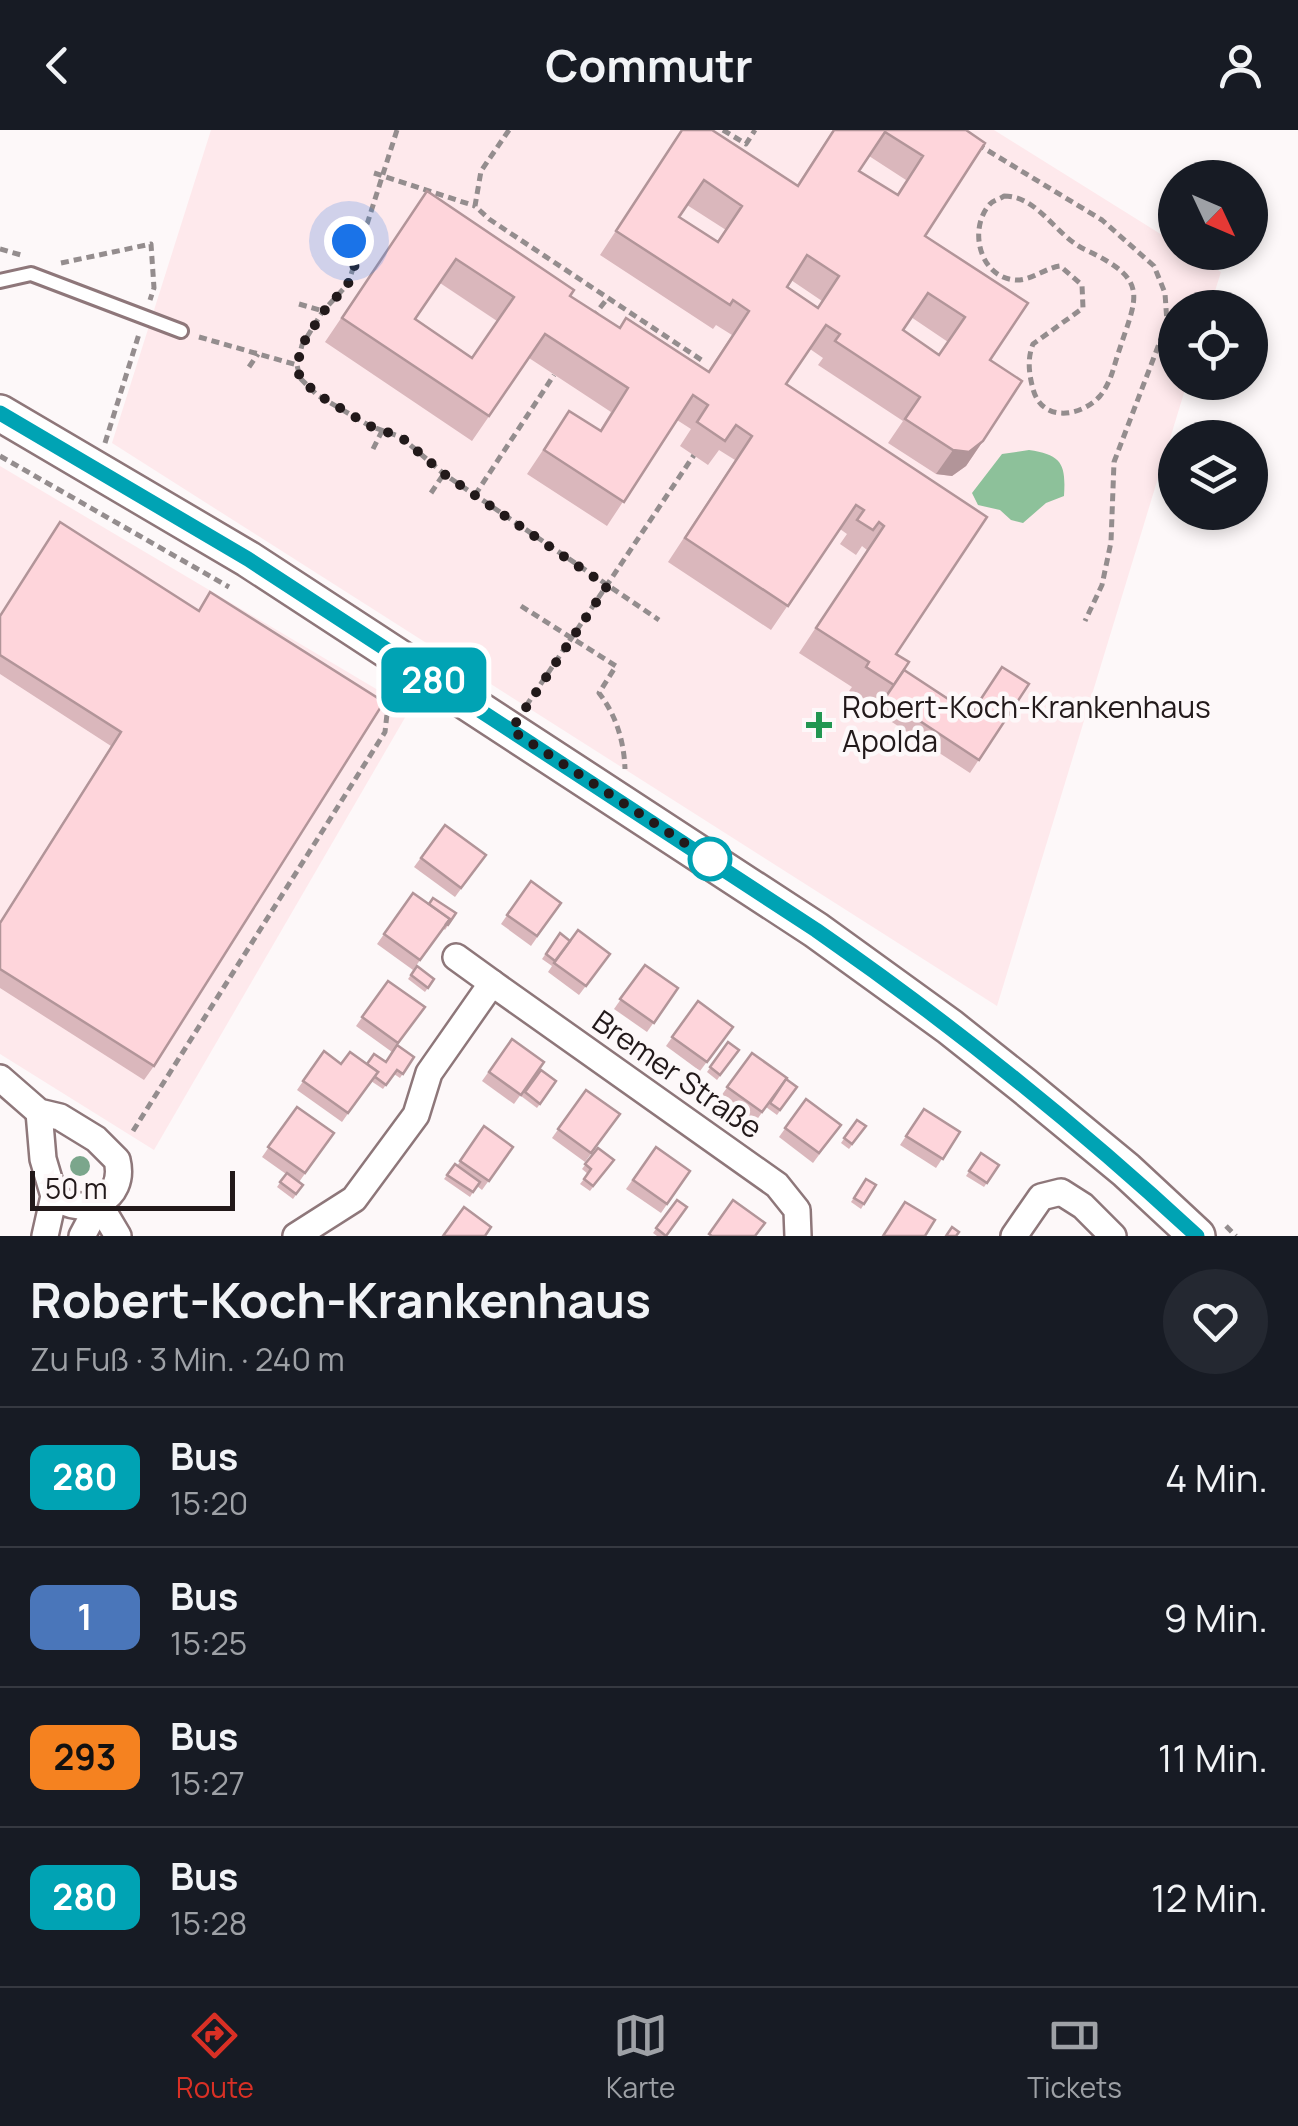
<!DOCTYPE html>
<html lang="de">
<meta charset="utf-8">
<style>
body{margin:0;font-family:Manrope,sans-serif;background:#242831;color:#f1f3f6;height:100vh;display:flex;flex-direction:column;font-size:38px;white-space:nowrap}
*{box-sizing:border-box;margin:0}
p{font-size:32px;color:#9ea1a6}
.icon{flex:none;width:55px;height:55px;fill:none;stroke:currentColor;stroke-width:2;stroke-linecap:round;stroke-linejoin:round}
.map{position:relative;height:1106px;overflow:hidden}
.details{display:flex;flex-direction:column;background:#171b24;flex:1}
.details>*{flex:none}
.badge{padding:0 20px;border-radius:15px;font-size:35px;line-height:65px}
.needle{width:65px;rotate:134deg}
.tools{position:absolute;left:1158px;top:30px;display:grid;gap:20px}
.tools a{display:grid;place-items:center;width:110px;height:110px;border-radius:50%;background:#171b24;box-shadow:0 5px 15px #0003;font-size:50px}
.scale{position:absolute;left:30px;bottom:25px;width:205px;box-sizing:border-box;padding-left:10px;border:5px solid #22191a;border-top:0;font-size:28px;line-height:35px;white-space:nowrap;color:#22191a;-webkit-text-stroke:8px #fdf8f9;paint-order:stroke}
.you{position:absolute;width:50px;height:50px;margin:-25px;border:8px solid #fff;border-radius:50%;background:#1a73e8;box-shadow:0 0 0 15px #1a73e833}
.map>.badge{position:absolute;translate:-50% -50%;box-shadow:0 0 0 5px #fff}
.round{display:grid;place-items:center;flex:none;width:105px;height:105px;border-radius:52px;background:#242831}
.headline{display:flex;align-items:center;justify-content:space-between;height:170px;padding:0 30px}
h1{font-size:48px;font-weight:700;line-height:75px}
ul{padding:0;list-style:none}
li{display:flex;align-items:center;gap:30px;height:140px;padding:0 30px;border-top:2px solid #363941}
li div{flex:1}
li b{display:block;font-size:38px}
li em{font-style:normal}
li .badge{min-width:110px;font-weight:700;text-align:center}
header{display:flex;justify-content:space-between;align-items:center;height:130px;padding:0 30px;background:#171b24;font-size:45px;font-weight:700}
.tabs{display:flex;justify-content:space-around;align-items:center;height:140px;border-top:2px solid #363941;background:#171b24;font-size:28px;color:#9ea1a6}
.tabs a{display:grid;justify-items:center;gap:5px}
.tabs .selected{color:#d93025}
.map>svg:first-child{display:block}
.built{fill:#fee9ec}
.forest{fill:#8dc19a}
.lines{fill:none;stroke-linecap:round;stroke-linejoin:round}
.service-casing{stroke:#8e777a;stroke-width:18}
.minor-casing{stroke:#8e777a;stroke-width:30}
.secondary-casing{stroke:#8e777a;stroke-width:40}
.path{stroke:#948d8e;stroke-width:5;stroke-dasharray:8 5;stroke-linecap:butt}
.service{stroke:#fff;stroke-width:12}
.minor{stroke:#fff;stroke-width:25}
.secondary{stroke:#fff;stroke-width:35}
.tree{fill:#7ba68c}
.wall{fill:#dab7bc;fill-rule:evenodd}
.shaded-wall{fill:#b29599}
.building{fill:#fed5db;stroke:#b29599;stroke-width:2.5;fill-rule:evenodd}
.line-casing{stroke:#fff;stroke-width:22}
.line{stroke:#00a3b4;stroke-width:15}
.walk{stroke:#22191a;stroke-width:10;stroke-dasharray:0 18}
.poi-dot{fill:#229651;stroke:#fdf8f9;stroke-width:4}
.stop-dot{fill:#fff;stroke:#00a3b4;stroke-width:5}
.labels{text-anchor:middle;stroke-width:9;stroke-linejoin:round;paint-order:stroke}
.poi-label{font-size:30px;fill:#22191a;stroke:#fdf8f9;text-anchor:start}
.street-label{font-size:30px;fill:#22191a;stroke:#fdf8f9}
</style>
<header><svg class="icon" aria-label="back" viewBox="0 0 24 24"><path d="M15 5l-7 7 7 7"/></svg>Commutr<svg class="icon" aria-label="person" viewBox="0 0 24 24"><circle cx="12" cy="8" r="4"/><path d="M4 21q1-7 8-7t8 7"/></svg></header>
<div class="map">
<svg width="1298" height="1106" viewBox="0 0 1298 1106">
<rect width="100%" height="100%" fill="#fdf8f9"/>
<g class="built">
<path d="M211,0H994L1175,113V122L1190,123L1221,142L1210,177L1175,178V252L1187,253L997,876L112,313Z"/>
<path d="M0,336L410,579L154,1020L0,924Z"/>
</g>
<path class="forest" d="M1029,320C1062,325 1066,334 1064,366L1046,373L1023,393L1011,390L1000,380L978,375L972,363L1002,324Z"/>
<g class="lines">
<defs>
<path id="service" d="M0,151L31,144L181,201"/>
<g id="minor">
<path d="M492,853L777,1055L797,1080L798,1106"/>
<path d="M0,948L39,982L60,987L96,1009L117,1030C127,1070 84,1089 54,1066"/>
<path d="M39,982L43,1029L54,1066L45,1106"/>
<path d="M99,1074L118,1106"/>
<path d="M82,1106L99,1074"/>
<path d="M296,1106L354,1069L416,985L429,943L492,853L456,827"/>
<path d="M1014,1106L1041,1067L1061,1062L1083,1076L1113,1106"/>
</g>
<path id="secondary" d="M0,283L248,429L816,800L950,897L1023,955L1126,1040L1197,1106"/>
</defs>
<use href="#service" class="service-casing"/>
<use href="#minor" class="minor-casing"/>
<use href="#secondary" class="secondary-casing"/>
<g class="path">
<path d="M397,0L348,154L323,181L302,215L297,235L300,248L317,265L370,296L401,307L444,344L659,490"/>
<path d="M509,0L481,41L475,76L489,89L703,231"/>
<path d="M723,0L746,14L755,0"/>
<path d="M977,14L1102,90L1154,136L1165,163L1167,193L1114,332L1111,412L1102,455L1085,491"/>
<path d="M374,43L475,76"/>
<path d="M1004,66C1039,66 1056,107 1086,120C1152,151 1136,167 1118,224C1113,239 1111,252 1100,266C1081,287 1042,293 1033,259C1029,244 1027,229 1033,214L1083,178L1082,155L1060,136C1045,138 1031,151 1015,150C979,147 968,98 990,74C994,70 1000,69 1004,66Z"/>
<path d="M0,119L21,125"/>
<path d="M61,133L151,114L154,158L150,170"/>
<path d="M299,174L323,181"/>
<path d="M592,188L607,169"/>
<path d="M199,207L297,235"/>
<path d="M249,237L258,224"/>
<path d="M105,313L139,204"/>
<path d="M373,319L382,301"/>
<path d="M0,326L229,457"/>
<path d="M431,363L443,345"/>
<path d="M475,365L554,245"/>
<path d="M521,476L616,536L599,563C616,585 624,611 625,639"/>
<path d="M526,576L694,325"/>
<path d="M133,1001L385,602L390,557"/>
<path d="M1226,1096L1236,1106"/>
</g>
<use href="#service" class="service"/>
<use href="#minor" class="minor"/>
<use href="#secondary" class="secondary"/>
</g>
<circle class="tree" cx="80" cy="1036" r="10"/>
<g class="wall">
<path d="M682,0L797,55L833,0H966L925,106L990,230L983,311L966,336L952,346L936,344L888,313L903,291L818,235L823,228L810,219L786,254L987,387L896,524L904,540L971,584L1029,554L970,643L875,581L877,579L849,561L852,557L799,523L867,420L862,416L856,425L840,414L847,404L840,399L771,500L668,432L735,330L719,320L708,335L680,316L691,299L677,290L607,396L527,344L569,281L600,300L611,282L529,228L472,311L325,212L427,61L570,166L619,198L708,241L732,205L716,195L713,199L600,125ZM869,26L906,50L897,64L859,41ZM687,75L726,100L717,112L679,87ZM791,150L822,171L817,178L787,157ZM440,153L497,191L472,228L415,189ZM911,187L948,212L939,224L903,200Z"/>
<path d="M210,462L154,936L144,950L0,858V792L111,616L0,544V485L198,481Z"/>
<path d="M445,695L486,725L455,767L414,737Z"/>
<path d="M531,751L561,773L531,816L501,794Z"/>
<path d="M413,763L429,774L456,783L445,800L443,798L413,840L377,814Z"/>
<path d="M560,803L570,811L610,824L579,865L548,842L556,830L552,836L542,829Z"/>
<path d="M645,835L678,858L647,902L614,879Z"/>
<path d="M417,836L434,849L425,862L408,849Z"/>
<path d="M388,851L425,877L397,916L414,927L400,948L394,944L383,959L371,951L342,992L297,960L324,921L341,934H367L386,932L392,922L356,896Z"/>
<path d="M698,871L733,897L700,941L666,916Z"/>
<path d="M512,909L544,932L514,974L482,951Z"/>
<path d="M728,912L739,920L717,950L707,942Z"/>
<path d="M752,923L797,957L777,985L766,977L773,967L756,991L721,966Z"/>
<path d="M541,940L556,951L537,978L521,966Z"/>
<path d="M586,960L620,984L585,1032L552,1008Z"/>
<path d="M806,969L841,995L813,1033L779,1007Z"/>
<path d="M297,977L334,1003L299,1052L303,1055L293,1069L277,1057L286,1044L262,1027Z"/>
<path d="M924,979L960,1002L936,1038L900,1015Z"/>
<path d="M857,990L866,996L849,1019L841,1013Z"/>
<path d="M484,996L513,1017L482,1060L477,1056L470,1067L444,1049L455,1034L457,1036Z"/>
<path d="M656,1017L690,1041L661,1083L626,1059Z"/>
<path d="M598,1018L614,1030L590,1061L580,1054L588,1044L582,1039Z"/>
<path d="M981,1023L999,1035L984,1057L966,1046Z"/>
<path d="M866,1049L876,1055L861,1079L851,1072Z"/>
<path d="M677,1070L666,1106H657L653,1103Z"/>
</g>
<path class="shaded-wall" d="M983,311L966,336L952,346L936,344L953,320Z"/>
<g class="building">
<path d="M682,0H712L798,56L834,0H966L985,13L925,106L1028,173L990,230L1022,251L983,311L969,322L953,320L905,289L920,267L835,211L840,204L826,195L786,254L987,387L896,524L909,532L894,555L866,537L869,532L816,498L884,396L879,392L873,400L857,390L864,380L856,375L788,476L685,408L752,306L736,295L725,311L697,292L708,275L693,265L624,372L544,320L569,281L601,301L628,258L545,204L489,286L342,188L427,61L574,160L570,166L620,198L626,188L709,242L749,181L733,170L730,175L616,101ZM885,2L923,26L898,65L859,41ZM704,50L742,76L718,112L679,87ZM807,125L839,146L818,178L787,157ZM456,129L514,167L472,228L415,189ZM928,163L965,187L939,225L903,200Z"/>
<path d="M60,392L199,481L210,462L384,572L154,936L0,839V793L121,602L0,525V486Z"/>
<path d="M1002,537L1029,554L979,630L885,568L904,540L971,584Z"/>
<path d="M445,695L486,725L461,758L421,728Z"/>
<path d="M531,751L561,773L537,806L507,785Z"/>
<path d="M413,763L450,789L420,830L384,804Z"/>
<path d="M433,768L456,783L448,795L446,794L450,789L429,774Z"/>
<path d="M578,800L610,824L586,856L554,833Z"/>
<path d="M560,803L570,811L555,831L546,824Z"/>
<path d="M645,835L678,858L654,893L620,869Z"/>
<path d="M417,836L434,849L428,858L411,845Z"/>
<path d="M388,851L425,877L398,913L362,887Z"/>
<path d="M698,871L733,897L707,932L672,907Z"/>
<path d="M512,909L544,932L521,965L489,942Z"/>
<path d="M728,912L739,920L720,945L710,937Z"/>
<path d="M397,915L414,927L403,944L397,940L386,955L374,946L378,942L367,934L374,924L386,932Z"/>
<path d="M324,921L341,934L350,922L378,942L348,983L303,951Z"/>
<path d="M752,923L787,948L762,982L727,957Z"/>
<path d="M541,940L556,951L540,974L525,962Z"/>
<path d="M786,949L797,957L780,980L770,973Z"/>
<path d="M586,960L620,984L591,1023L558,999Z"/>
<path d="M806,969L841,995L819,1023L785,998Z"/>
<path d="M297,977L334,1003L305,1043L268,1017Z"/>
<path d="M924,979L960,1002L943,1029L906,1006Z"/>
<path d="M857,990L866,996L852,1014L844,1008Z"/>
<path d="M484,996L513,1017L489,1051L460,1031Z"/>
<path d="M656,1017L690,1041L667,1074L633,1050Z"/>
<path d="M598,1018L614,1030L593,1056L584,1049L591,1039L585,1034Z"/>
<path d="M981,1023L999,1035L987,1053L969,1041Z"/>
<path d="M455,1034L480,1052L473,1062L447,1045Z"/>
<path d="M287,1043L303,1055L296,1064L280,1052Z"/>
<path d="M866,1049L876,1055L864,1074L854,1068Z"/>
<path d="M677,1070L687,1077L666,1106L656,1098Z"/>
<path d="M733,1070L765,1093L755,1106H712L709,1104Z"/>
<path d="M905,1072L935,1090L925,1106H883Z"/>
<path d="M464,1077L491,1097L485,1106H443Z"/>
<path d="M952,1097L959,1102L956,1106H946Z"/>
</g>
<g class="lines">
<defs>
<path id="line" d="M0,283L248,429L816,800C950,893 1077,995 1197,1106"/>
</defs>
<use href="#line" class="line-casing"/>
<use href="#line" class="line"/>
<path class="walk" d="M349,111L362,115L348,154L324,181L302,215L297,236L300,248L317,264L370,296L401,307L444,344L607,456L511,600L717,734L710,729"/>
</g>
<path class="poi-dot" d="M814 580h10v10h10v10h-10v10h-10v-10h-10v-10h10z"/>
<circle class="stop-dot" cx="710" cy="729" r="20"/>
<g class="labels">
<g class="poi-label">
<text x="842" y="588">Robert-Koch-Krankenhaus<tspan x="842" dy="34">Apolda</tspan></text>
</g>
<g class="street-label">
<text transform="translate(677 945) rotate(35)" y="10">Bremer Straße</text>
</g>
</g>
</svg>
<div class="tools">
<a><svg class="needle" viewBox="-14 -14 28 28"><path d="M0-13l5 13h-10z" fill="#e53935"/><path d="M0 13l5-13h-10z" fill="#9ea1a6"/></svg></a>
<a><svg class="icon" aria-label="locate" viewBox="0 0 24 24"><circle cx="12" cy="12" r="6"/><path d="M12 2v4M12 18v4M2 12h4M18 12h4"/></svg></a>
<a><svg class="icon" aria-label="layers" viewBox="0 0 24 24"><path d="M12 4l9 5-9 5-9-5zM3 14l9 5 9-5"/></svg></a>
</div>
<div class="scale">50 m</div>
<div class="you" style="left:349px;top:111px"></div>
<b class="badge" style="left:434px;top:550px;background:#00a3b4;color:#fff">280</b>
</div>
<section class="details">
<div class="headline"><div><h1>Robert-Koch-Krankenhaus</h1><p>Zu Fuß · 3 Min. · 240 m</p></div><a class="round"><svg class="icon" aria-label="heart" viewBox="0 0 24 24"><path d="M12 20l-8-8c-3-5 5-10 8-4 3-6 11-1 8 4z"/></svg></a></div>
<ul>
<li><span class="badge" style="background:#00a3b4;color:#fff">280</span><div><b>Bus</b><p>15:20</p></div><em>4 Min.</em></li>
<li><span class="badge" style="background:#4a76ba;color:#fff">1</span><div><b>Bus</b><p>15:25</p></div><em>9 Min.</em></li>
<li><span class="badge" style="background:#f58220;color:#111">293</span><div><b>Bus</b><p>15:27</p></div><em>11 Min.</em></li>
<li><span class="badge" style="background:#00a3b4;color:#fff">280</span><div><b>Bus</b><p>15:28</p></div><em>12 Min.</em></li>
</ul>
</section>
<nav class="tabs">
<a class="selected"><svg class="icon" aria-label="directions" viewBox="0 0 24 24"><path d="M12 3l9 9-9 9-9-9zM9 14v-3h6M13 9l2 2-2 2"/></svg>Route</a>
<a><svg class="icon" aria-label="map" viewBox="0 0 24 24"><path d="M3 6l6-2 6 2 6-2v14l-6 2-6-2-6 2zM9 4v14M15 6v14"/></svg>Karte</a>
<a><svg class="icon" aria-label="tickets" viewBox="0 0 24 24"><path d="M3 7h18v10H3zM15 7v10"/></svg>Tickets</a>
</nav>
